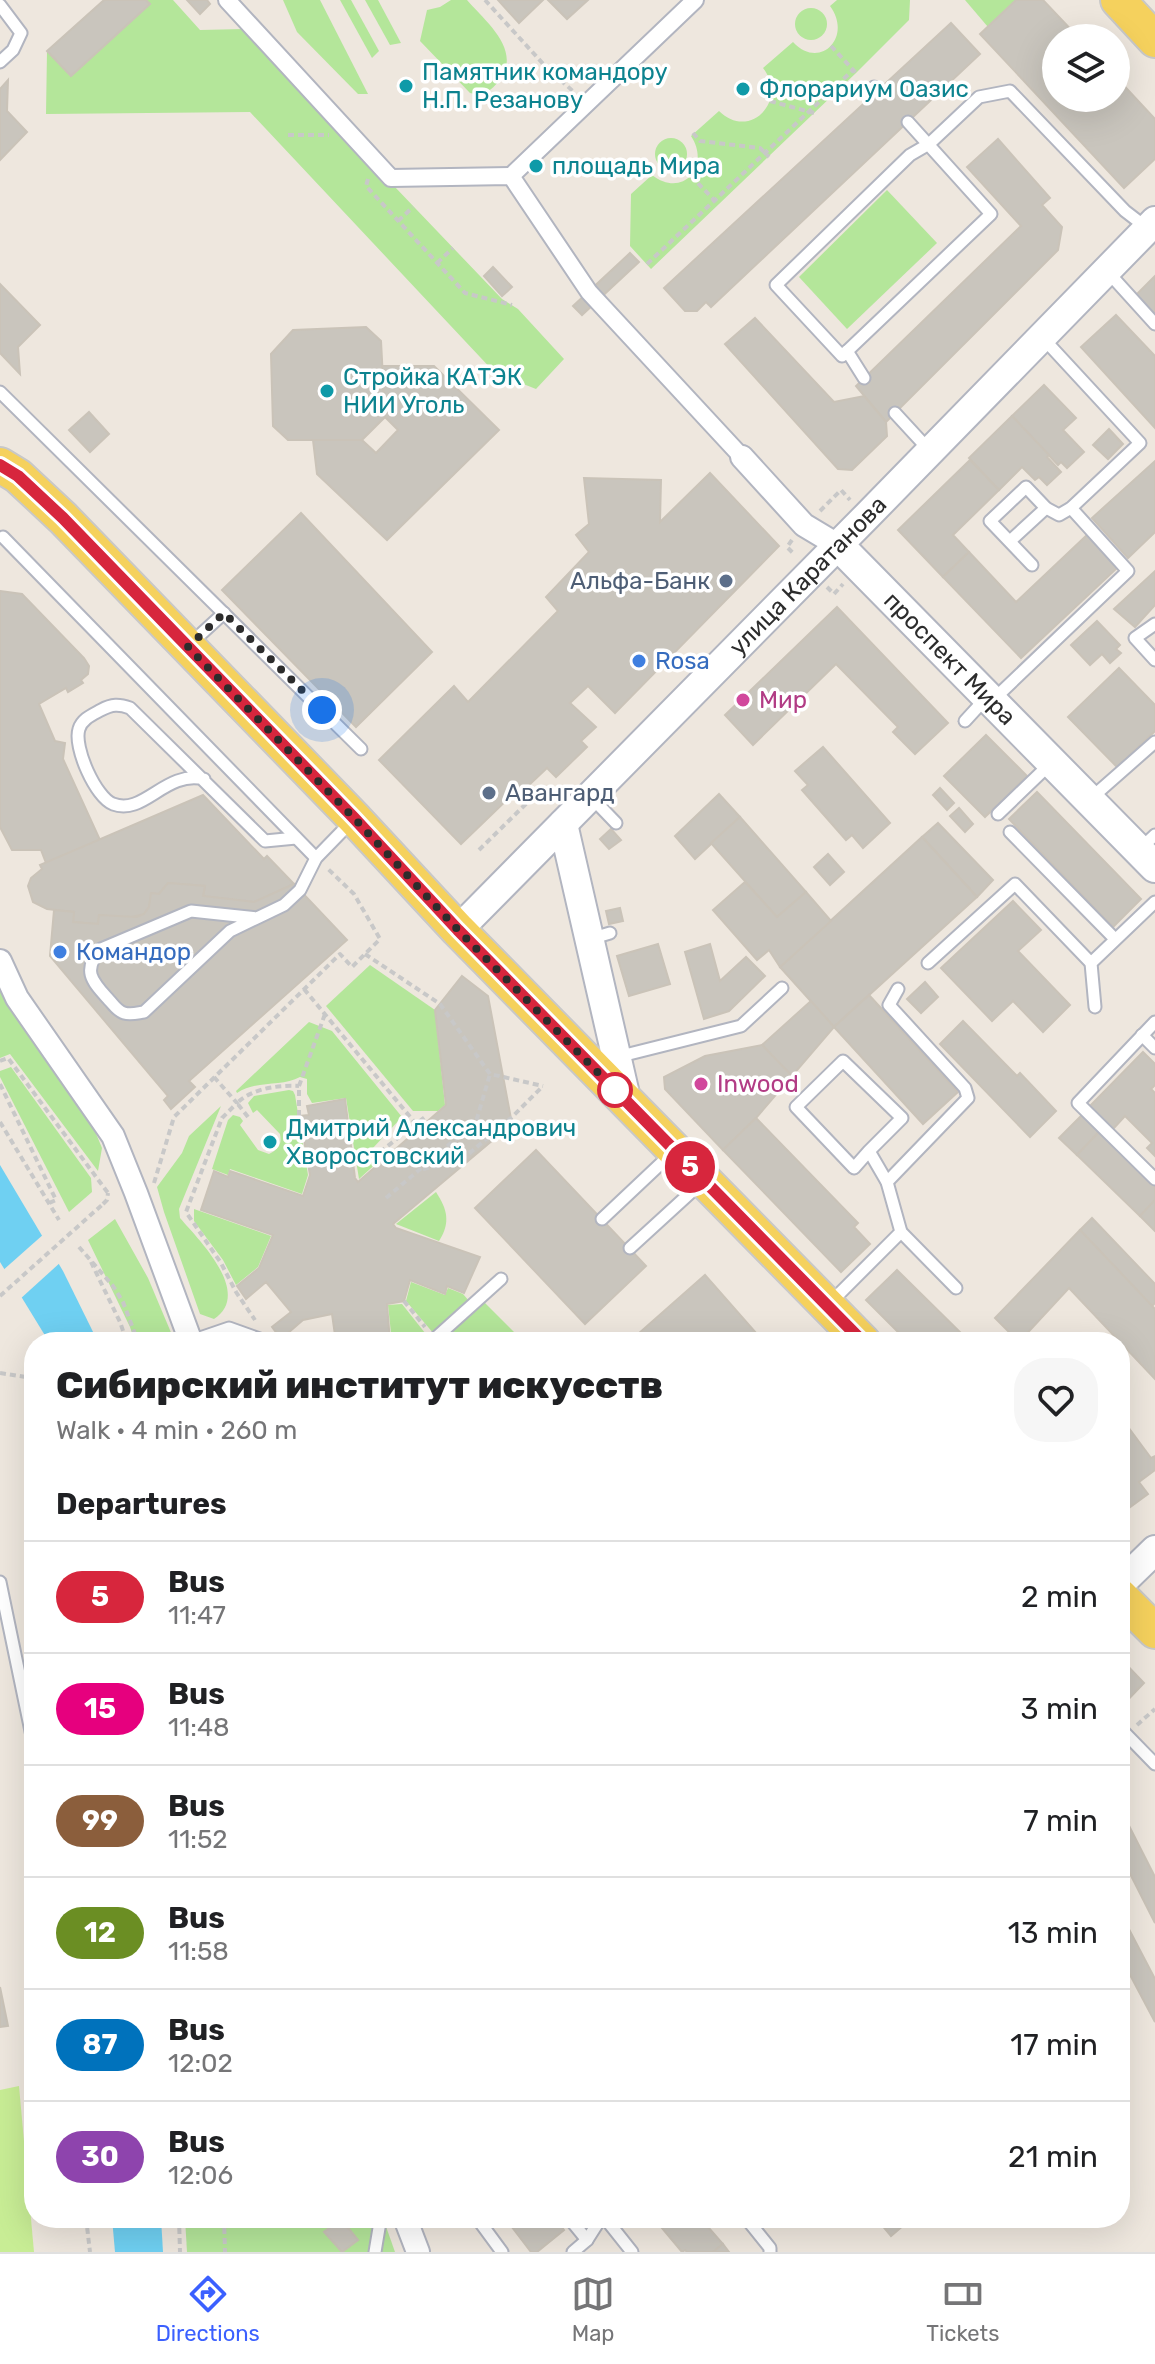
<!DOCTYPE html>
<meta charset="utf-8">
<style>
body{margin:0;font-family:Rubik,sans-serif;background:#f6f6f6;color:#202124;height:100vh;display:flex;flex-direction:column;font-size:30px;white-space:nowrap}
*{box-sizing:border-box;margin:0}
p{font-size:26px;color:#757577}
.icon{flex:none;width:44px;height:44px;fill:none;stroke:currentColor;stroke-width:2;stroke-linecap:round;stroke-linejoin:round}
.map{position:relative;flex:1;overflow:hidden}
.drawer{position:absolute;left:24px;top:1332px;width:1106px;height:896px;display:flex;flex-direction:column;background:#fff;border-radius:32px;box-shadow:0 8px 32px #0002}
.drawer>*{flex:none}
.badge{padding:0 16px;border-radius:26px;font-size:28px;line-height:52px}
.tools{position:absolute;left:1042px;top:24px;display:grid;gap:16px}
.tools a{display:grid;place-items:center;width:88px;height:88px;border-radius:50%;background:#fff;box-shadow:0 8px 32px #0002;font-size:40px}
.you{position:absolute;width:40px;height:40px;margin:-20px;border:6px solid #fff;border-radius:50%;background:#1a73e8;box-shadow:0 0 0 12px #1a73e833}
.map>.badge{position:absolute;translate:-50% -50%;box-shadow:0 0 0 4px #fff}
h2{padding:0 32px;font-size:30px;line-height:72px}
.round{display:grid;place-items:center;flex:none;width:84px;height:84px;border-radius:32px;background:#f6f6f6}
.summary{display:flex;align-items:center;justify-content:space-between;height:136px;padding:0 32px}
h1{font-size:38px;font-weight:800;line-height:60px}
ul{padding:0;list-style:none}
li{display:flex;align-items:center;gap:24px;height:112px;padding:0 32px;border-top:2px solid #e0e0e0}
li div{flex:1}
li b{display:block;font-size:30px}
li em{font-style:normal}
li .badge{min-width:88px;font-weight:700;text-align:center}
.tab-bar{display:flex;justify-content:space-around;align-items:center;height:112px;border-top:2px solid #e0e0e0;background:#fff;font-size:22px;color:#757577}
.tab-bar a{display:grid;justify-items:center;gap:4px}
.tab-bar .active{color:#3b60ff}
.map>svg:first-child{display:block}
.green{fill:#b4e69a}
.pitch{fill:#c8ed95}
.water{fill:#6fd0f2}
.pier{fill:#eee7de}
.building{fill:#c9c5bd;stroke:#cac3b8;stroke-width:2}
.lines{fill:none;stroke-linecap:round;stroke-linejoin:round}
.service-casing{stroke:#b2b5c0;stroke-width:15}
.pedestrian-casing{stroke:#b2b5c0;stroke-width:20}
.minor-casing{stroke:#b2b5c0;stroke-width:26}
.tertiary-casing{stroke:#b2b5c0;stroke-width:32}
.secondary-casing{stroke:#b2b5c0;stroke-width:34}
.primary-casing{stroke:#c8c8c8;stroke-width:38}
.path{stroke:#c8c8c8;stroke-width:4;stroke-dasharray:6 4;stroke-linecap:butt}
.service{stroke:#fff;stroke-width:11}
.pedestrian{stroke:#fff;stroke-width:16}
.minor{stroke:#fff;stroke-width:22}
.tertiary{stroke:#fff;stroke-width:28}
.secondary{stroke:#fff;stroke-width:30}
.primary{stroke:#f5d15d;stroke-width:34}
.path-bridge{stroke:#c8c8c8;stroke-width:4;stroke-dasharray:6 4;stroke-linecap:butt}
.line-casing{stroke:#fff;stroke-width:18}
.line{stroke:#d7263d;stroke-width:12}
.walk{stroke:#2c2c2c;stroke-width:8;stroke-dasharray:0 14.4}
.culture-dot{fill:#0f9aa8;stroke:#fff;stroke-width:3}
.service-dot{fill:#5c6f8a;stroke:#fff;stroke-width:3}
.shop-dot{fill:#3f7fe0;stroke:#fff;stroke-width:3}
.hotel-dot{fill:#d1479c;stroke:#fff;stroke-width:3}
.stop-dot{fill:#fff;stroke:#d7263d;stroke-width:4}
.labels{text-anchor:middle;stroke-width:7;stroke-linejoin:round;paint-order:stroke}
.culture-label{font-size:24px;fill:#0d838f;stroke:#fff;text-anchor:start}
.street-label{font-size:24px;fill:#2c2c2c;stroke:#fff}
.service-label{font-size:24px;fill:#4e5e75;stroke:#fff;text-anchor:end}
.shop-label{font-size:24px;fill:#366cbe;stroke:#fff;text-anchor:start}
.hotel-label{font-size:24px;fill:#b23c85;stroke:#fff;text-anchor:start}
</style>
<div class="map">
<svg width="1155" height="2252" viewBox="0 0 1155 2252">
<rect width="100%" height="100%" fill="#eee7de"/>
<g class="green">
<path d="M104,0H173L200,30L244,29L502,299L518,309L564,359L536,389L495,373L250,112L46,114L47,51Z"/>
<path d="M283,0H320L368,94H358L297,32Z"/>
<path d="M340,0H351L379,51L372,58Z"/>
<path d="M365,0H378L401,43L390,45Z"/>
<path d="M451,0H467C486,22 524,51 498,82C490,92 482,96 470,93L420,41L427,10L440,7Z"/>
<path d="M837,0H910L909,20L856,73L651,269L630,246L631,194L652,175C683,199 711,166 691,136L719,111C749,141 789,101 763,68L793,42C820,71 853,37 830,6Z"/>
<path d="M965,0H1016L988,27Z"/>
<circle cx="811" cy="24" r="16"/>
<circle cx="671" cy="154" r="16"/>
<path d="M887,190L937,243L847,329L799,277Z"/>
<path d="M370,965L435,1010L445,1105L438,1111H413L326,1006Z"/>
<path d="M0,991L92,1124L102,1148L98,1171L10,1054L0,1058Z"/>
<path d="M309,1022L332,1031L402,1117L372,1149L380,1160L359,1179L346,1098L312,1103L307,1094V1079L300,1077C282,1087 256,1080 237,1093L236,1091Z"/>
<path d="M11,1067L91,1178L92,1192L69,1212L0,1077V1071Z"/>
<path d="M289,1090L293,1091L295,1095L308,1175L302,1194L230,1169L228,1175L212,1169L228,1120L233,1115L240,1117L243,1121L240,1125L258,1150L269,1154C279,1149 282,1144 280,1134L257,1110L253,1113L248,1103L254,1096Z"/>
<path d="M221,1106L179,1209L180,1218C199,1240 253,1293 214,1319L200,1314L164,1212L157,1187L182,1153L189,1136Z"/>
<path d="M436,1192C447,1209 451,1222 439,1241L396,1224Z"/>
<path d="M194,1209L271,1236L258,1267L236,1285L223,1260L194,1221Z"/>
<path d="M115,1219L148,1278L175,1342H135L130,1327L88,1240Z"/>
<path d="M411,1282L445,1295L448,1288L463,1294L469,1301L434,1334L406,1301Z"/>
<path d="M483,1301L519,1337L514,1342H438Z"/>
<path d="M402,1304L429,1338L425,1342H392L388,1305Z"/>
<path d="M185,2218H383L395,2252H187Z"/>
</g>
<path class="pitch" d="M19,2086L34,2252H0V2090Z"/>
<g class="water">
<path d="M0,1165L63,1271L98,1342H49L0,1262Z"/>
<path d="M112,2218H161L163,2252H115Z"/>
</g>
<path class="pier" d="M45,1233L62,1261L19,1300L1,1272Z"/>
<g class="building">
<path d="M104,0H146L150,4L71,76L47,51Z"/>
<path d="M187,0H207L210,4L200,14Z"/>
<path d="M498,0H543L519,23Z"/>
<path d="M548,0H588L567,19Z"/>
<path d="M1016,0H1043L1079,38H1056V98H1116V77L1155,119V159L1124,188L980,34Z"/>
<path d="M951,23L980,54L711,307L706,302L697,311H685L664,288Z"/>
<path d="M8,80L7,111L27,132L0,160V89Z"/>
<path d="M998,139L1050,198L1042,205L1062,227L1058,250L886,422L856,386L1021,226L967,167Z"/>
<path d="M630,253L639,262L582,315L573,306Z"/>
<path d="M493,267L512,287L502,296L484,276Z"/>
<path d="M1155,276V314L1136,295Z"/>
<path d="M0,284L40,325L18,347L20,374L0,353Z"/>
<path d="M1116,315L1155,356V428L1081,347Z"/>
<path d="M755,318L834,402L864,396L886,422L887,436L852,470L838,469L725,344Z"/>
<path d="M366,327L381,341L385,417L362,440H288L273,426L271,354L293,330Z"/>
<path d="M382,366H434L499,430L387,540L317,474L313,440H362L376,453L398,430L385,417Z"/>
<path d="M1044,385L1076,418L1063,430L1084,452L1067,468L1061,462L1058,465L1012,416Z"/>
<path d="M89,412L109,434L90,452L69,430Z"/>
<path d="M1012,416L1049,455L1047,457L1061,472L1047,485L1039,477L1035,480L1022,467L999,490L969,458Z"/>
<path d="M1109,429L1123,444L1108,459L1093,445Z"/>
<path d="M970,460L999,490L953,535L969,552L943,577L898,530Z"/>
<path d="M1155,461V532L1128,558L1092,518Z"/>
<path d="M710,473L779,546L615,713L588,686L570,703L596,727L581,741L587,747L556,777L547,768L527,787L511,796L461,844L379,760L454,686L468,702L558,611L546,597L589,552L576,535L589,524L584,478L661,480L660,522Z"/>
<path d="M301,513L432,652L356,727L222,590Z"/>
<path d="M1087,535L1117,568L1021,658L943,577L969,552L1016,602Z"/>
<path d="M1155,571V605L1135,627L1114,609Z"/>
<path d="M0,591L22,594L84,658L89,666L88,674L81,680L83,683L68,692L66,688L39,704L55,741L65,743L63,759L100,840L46,863L41,850H12L0,827Z"/>
<path d="M837,607L948,723L915,754L893,732L898,727L836,664L753,745L725,715Z"/>
<path d="M1097,621L1120,645L1116,649L1121,653L1110,663L1102,654L1090,665L1071,645Z"/>
<path d="M1119,668L1155,705V731L1117,767L1068,717Z"/>
<path d="M986,735L1027,776L985,817L944,776Z"/>
<path d="M823,747L890,823L863,848L852,835L846,840L802,790L808,785L795,771Z"/>
<path d="M940,788L954,803L947,810L933,795Z"/>
<path d="M1037,792L1141,899L1113,927L1009,819Z"/>
<path d="M719,794L740,817L695,859L675,836Z"/>
<path d="M203,795L264,859L267,856L294,884L254,902L203,896L205,886L168,883L159,894L151,893L149,907L144,914L128,918L99,915L98,924L73,922L74,912L47,909L33,902L28,886L31,878L42,869L40,865Z"/>
<path d="M959,808L973,824L965,832L950,816Z"/>
<path d="M740,817L806,892L777,917L711,843Z"/>
<path d="M938,823L993,880L977,897L922,837Z"/>
<path d="M611,829L621,840L609,849L600,839Z"/>
<path d="M922,837L977,897L834,1027L780,967Z"/>
<path d="M828,854L844,872L830,885L814,867Z"/>
<path d="M745,882L777,917L806,892L831,921L780,967L769,950L757,960L713,910Z"/>
<path d="M168,883L205,886L203,896L254,902L294,884L347,940L189,1081L195,1087L171,1109L164,1100L168,1096L157,1083L50,956L54,910L74,912L73,922L98,924L99,915L137,917L144,914L149,907L151,893L159,894Z"/>
<path d="M1013,901L1041,930L1018,951L1070,1005L1043,1032L1013,1001L992,1021L941,968Z"/>
<path d="M620,908L623,921L609,924L606,911Z"/>
<path d="M658,944L670,984L629,996L617,956Z"/>
<path d="M710,944L720,981L746,957L765,976L729,1011L704,1019L685,952Z"/>
<path d="M462,976L488,996L512,1124L393,1224L396,1228L480,1257L464,1293L447,1286L445,1294L410,1280L404,1301L387,1304L390,1342H333H336L332,1314L303,1320L281,1339L272,1327L291,1312L266,1282L246,1299L237,1286L259,1268L273,1235L201,1210L214,1171L228,1177L230,1171L303,1196L310,1175L300,1116L309,1115L307,1106L345,1099L355,1178L358,1182L446,1105L435,1010Z"/>
<path d="M925,982L938,997L921,1013L907,999Z"/>
<path d="M869,995L958,1092L923,1124L834,1027Z"/>
<path d="M811,1001L834,1027L792,1076L762,1045Z"/>
<path d="M963,1021L1017,1076L1020,1073L1056,1111L1030,1137L940,1044Z"/>
<path d="M762,1045L792,1076L756,1118L723,1150L665,1089L664,1077L705,1056Z"/>
<path d="M1143,1052L1155,1064V1085L1151,1089L1155,1093V1156L1147,1148L1152,1143L1125,1116L1113,1129L1089,1107Z"/>
<path d="M1083,1114L1100,1131L1077,1155L1059,1138Z"/>
<path d="M756,1118L858,1223L854,1227L870,1244L841,1272L723,1150Z"/>
<path d="M1100,1131L1155,1184V1200L1140,1216L1077,1155Z"/>
<path d="M536,1150L646,1266L585,1324L475,1208Z"/>
<path d="M1155,1200V1231L1140,1216Z"/>
<path d="M1092,1218L1155,1284V1303L1152,1306L1080,1230Z"/>
<path d="M1080,1230L1155,1309V1379L1069,1288L1019,1342L995,1318Z"/>
<path d="M897,1270L970,1342H908L866,1300Z"/>
<path d="M705,1275L764,1342H711L705,1335L697,1342H629Z"/>
<path d="M1120,1416L1151,1458L1155,1456V1470L1139,1482L1148,1494L1122,1513L1120,1510Z"/>
<path d="M1120,1658L1144,1683L1120,1708Z"/>
<path d="M1120,1808L1155,1877V1923L1120,1854Z"/>
<path d="M1120,1912L1155,1979V2022L1120,1956Z"/>
<path d="M0,1987L8,2026L0,2027Z"/>
<path d="M505,2218H555L564,2230L537,2252H531Z"/>
<path d="M670,2218H719L708,2227L723,2244L713,2252H687L685,2250L682,2252L662,2228L671,2220Z"/>
<path d="M876,2218H912L891,2236Z"/>
<path d="M341,2219L358,2240L342,2252L324,2232Z"/>
<path d="M723,2244L729,2252H713Z"/>
</g>
<g class="lines">
<defs>
<g id="service">
<path d="M0,5L21,33L13,50L0,62"/>
<path d="M874,87L878,91"/>
<path d="M908,122L991,214L842,356L776,285L910,155L929,144L979,97L1010,91L1125,211L1147,228"/>
<path d="M1107,271L1155,324"/>
<path d="M847,351L864,378"/>
<path d="M0,392L361,749"/>
<path d="M895,413L930,451"/>
<path d="M3,537L316,858"/>
<path d="M1010,541L1046,508"/>
<path d="M1032,565L990,521L1026,487L1046,508L1059,515L1071,508L1140,443L1042,337"/>
<path d="M1155,624L1135,638L1155,660"/>
<path d="M189,645L224,613"/>
<path d="M994,699L1128,571L1071,508"/>
<path d="M965,721L987,697"/>
<path d="M204,779C165,770 144,816 113,804C96,798 73,747 79,729C82,719 92,715 101,710C112,704 119,704 130,708L265,841L296,838"/>
<path d="M591,797L616,823"/>
<path d="M1089,800L1155,742"/>
<path d="M998,814L1051,763"/>
<path d="M1010,832L1115,939"/>
<path d="M1139,850L1155,835"/>
<path d="M257,918L230,931L144,1012C137,1013 131,1015 124,1013C117,1011 114,1005 109,1000C93,982 81,971 101,949L191,911L257,918L284,905L300,890L316,858L351,822"/>
<path d="M590,939L610,933"/>
<path d="M928,963L1015,884L1091,963"/>
<path d="M1095,1007L1091,963L1155,902"/>
<path d="M1155,1022L1078,1103L1155,1179"/>
<path d="M1142,1035L1155,1048"/>
<path d="M617,1057L741,1026L782,988"/>
<path d="M887,1182L968,1098L965,1088L889,1005L898,989"/>
<path d="M602,1219L671,1154"/>
<path d="M901,1232L956,1288"/>
<path d="M630,1248L700,1184"/>
<path d="M830,1303L901,1232L887,1182L869,1151L854,1168L796,1107L843,1061L902,1118L869,1151"/>
<path d="M191,1341L229,1328L268,1342"/>
<path d="M431,1342L501,1279"/>
<path d="M0,1582L33,1741"/>
<path d="M1120,1728L1155,1764"/>
<path d="M477,2218L502,2252"/>
<path d="M569,2218L587,2240"/>
<path d="M605,2218L632,2252"/>
<path d="M746,2218L770,2248V2252"/>
<path d="M375,2252L380,2222L386,2218"/>
<path d="M573,2252L587,2240L601,2218"/>
</g>
<g id="pedestrian">
<path d="M227,0L391,178L511,176L589,292L742,457"/>
<path d="M511,176L695,0"/>
</g>
<g id="minor">
<path d="M742,457L804,525L839,546"/>
<path d="M0,961L17,998L113,1136L136,1193L191,1342"/>
<path d="M405,2218L418,2252"/>
</g>
<g id="tertiary">
<path d="M563,824L627,1103"/>
<path id="s1" d="M458,930L866,517L1155,221"/>
<path d="M1120,1584L1155,1550"/>
</g>
<g id="secondary">
<path id="s2" d="M839,546L1155,867"/>
</g>
<g id="primary">
<path d="M1118,0L1155,40"/>
<path d="M0,465L18,476L63,518L354,818L458,930L863,1342"/>
<path d="M1120,1596L1155,1631"/>
</g>
</defs>
<use href="#service" class="service-casing"/>
<use href="#pedestrian" class="pedestrian-casing"/>
<use href="#minor" class="minor-casing"/>
<use href="#tertiary" class="tertiary-casing"/>
<use href="#secondary" class="secondary-casing"/>
<use href="#primary" class="primary-casing"/>
<g class="path">
<path d="M485,0L546,67L575,93"/>
<path d="M831,46L856,73"/>
<path d="M770,101L814,113"/>
<path d="M693,133L700,141L760,148L769,157"/>
<path d="M288,135H329"/>
<path d="M691,176L718,204"/>
<path d="M368,179L366,186L465,293L512,305"/>
<path d="M398,221L413,207"/>
<path d="M437,263L453,248"/>
<path d="M647,264L853,70"/>
<path d="M820,511L841,490L850,500"/>
<path d="M792,540L787,547L795,555"/>
<path d="M827,587L834,594L843,584"/>
<path d="M479,850L534,796"/>
<path d="M365,954L440,1004L490,1074L543,1086"/>
<path d="M304,989L416,1124"/>
<path d="M0,1061L8,1058L108,1193"/>
<path d="M214,1077L237,1103L222,1118L186,1212L221,1263L236,1292L255,1320"/>
<path d="M0,1084L56,1200L49,1203"/>
<path d="M299,1116V1086L325,1014"/>
<path d="M248,1117L237,1103C253,1088 278,1085 299,1086"/>
<path d="M0,1122L59,1220"/>
<path d="M380,1152L425,1117"/>
<path d="M423,1169L459,1162L511,1118L543,1086"/>
<path d="M154,1183L174,1117L340,954L352,967L380,939L354,894L328,869"/>
<path d="M386,1198L476,1122L490,1074"/>
<path d="M103,1204L107,1200L108,1193"/>
<path d="M79,1247L113,1286L123,1302L138,1342"/>
<path d="M91,1262L120,1322L127,1342"/>
<path d="M404,1301L425,1327"/>
<path d="M0,1373L32,1378L34,1384"/>
<path d="M1137,1725L1155,1709"/>
<path d="M86,2218L90,2252"/>
<path d="M179,2218L180,2252"/>
<path d="M224,2218L225,2252"/>
</g>
<use href="#service" class="service"/>
<use href="#pedestrian" class="pedestrian"/>
<use href="#minor" class="minor"/>
<use href="#tertiary" class="tertiary"/>
<use href="#secondary" class="secondary"/>
<use href="#primary" class="primary"/>
<path class="path-bridge" d="M0,1296L103,1204"/>
</g>
<g class="lines">
<defs>
<path id="line" d="M0,465L18,476L63,518L354,818L458,930L863,1342"/>
</defs>
<use href="#line" class="line-casing"/>
<use href="#line" class="line"/>
<path class="walk" d="M322,710L224,613L188,647L354,818L458,930L615,1090"/>
</g>
<g class="culture-dot">
<circle cx="406" cy="86" r="8"/>
<circle cx="743" cy="89" r="8"/>
<circle cx="536" cy="166" r="8"/>
<circle cx="327" cy="391" r="8"/>
<circle cx="270" cy="1142" r="8"/>
</g>
<g class="service-dot">
<circle cx="726" cy="581" r="8"/>
<circle cx="489" cy="793" r="8"/>
</g>
<g class="shop-dot">
<circle cx="639" cy="661" r="8"/>
<circle cx="60" cy="952" r="8"/>
</g>
<g class="hotel-dot">
<circle cx="743" cy="700" r="8"/>
<circle cx="701" cy="1084" r="8"/>
</g>
<circle class="stop-dot" cx="615" cy="1090" r="16"/>
<g class="labels">
<g class="culture-label">
<text x="422" y="80">Памятник командору<tspan x="422" dy="28">Н.П. Резанову</tspan></text>
<text x="759" y="97">Флорариум Оазис</text>
<text x="552" y="174">площадь Мира</text>
<text x="343" y="385">Стройка КАТЭК<tspan x="343" dy="28">НИИ Уголь</tspan></text>
<text x="286" y="1136">Дмитрий Александрович<tspan x="286" dy="28">Хворостовский</tspan></text>
</g>
<g class="street-label">
<text dy="8" stroke="none"><textPath href="#s1" startOffset="498">улица Каратанова</textPath></text>
<text dy="8" stroke="none"><textPath href="#s2" startOffset="158">проспект Мира</textPath></text>
</g>
<g class="service-label">
<text x="710" y="589">Альфа-Банк</text>
<text x="505" y="801" text-anchor="start">Авангард</text>
</g>
<g class="shop-label">
<text x="655" y="669">Rosa</text>
<text x="76" y="960">Командор</text>
</g>
<g class="hotel-label">
<text x="759" y="708">Мир</text>
<text x="717" y="1092">Inwood</text>
</g>
</g>
</svg>
<div class="tools">
<a><svg class="icon" aria-label="layers" viewBox="0 0 24 24"><path d="M12 4l9 5-9 5-9-5zM3 14l9 5 9-5"/></svg></a>
</div>
<div class="you" style="left:322px;top:710px"></div>
<b class="badge" style="left:690px;top:1167px;background:#d7263d;color:#fff">5</b>
<section class="drawer">
<div class="summary"><div><h1>Сибирский институт искусств</h1><p>Walk · 4 min · 260 m</p></div><a class="round"><svg class="icon" aria-label="heart" viewBox="0 0 24 24"><path d="M12 20l-8-8c-3-5 5-10 8-4 3-6 11-1 8 4z"/></svg></a></div>
<h2>Departures</h2>
<ul>
<li><span class="badge" style="background:#d7263d;color:#fff">5</span><div><b>Bus</b><p>11:47</p></div><em>2 min</em></li>
<li><span class="badge" style="background:#e6007e;color:#fff">15</span><div><b>Bus</b><p>11:48</p></div><em>3 min</em></li>
<li><span class="badge" style="background:#8b5e3c;color:#fff">99</span><div><b>Bus</b><p>11:52</p></div><em>7 min</em></li>
<li><span class="badge" style="background:#6b8e23;color:#fff">12</span><div><b>Bus</b><p>11:58</p></div><em>13 min</em></li>
<li><span class="badge" style="background:#0072bc;color:#fff">87</span><div><b>Bus</b><p>12:02</p></div><em>17 min</em></li>
<li><span class="badge" style="background:#8e44ad;color:#fff">30</span><div><b>Bus</b><p>12:06</p></div><em>21 min</em></li>
</ul>
</section>
</div>
<nav class="tab-bar">
<a class="active"><svg class="icon" aria-label="directions" viewBox="0 0 24 24"><path d="M12 3l9 9-9 9-9-9zM9 14v-3h6M13 9l2 2-2 2"/></svg>Directions</a>
<a><svg class="icon" aria-label="map" viewBox="0 0 24 24"><path d="M3 6l6-2 6 2 6-2v14l-6 2-6-2-6 2zM9 4v14M15 6v14"/></svg>Map</a>
<a><svg class="icon" aria-label="tickets" viewBox="0 0 24 24"><path d="M3 7h18v10H3zM15 7v10"/></svg>Tickets</a>
</nav>
